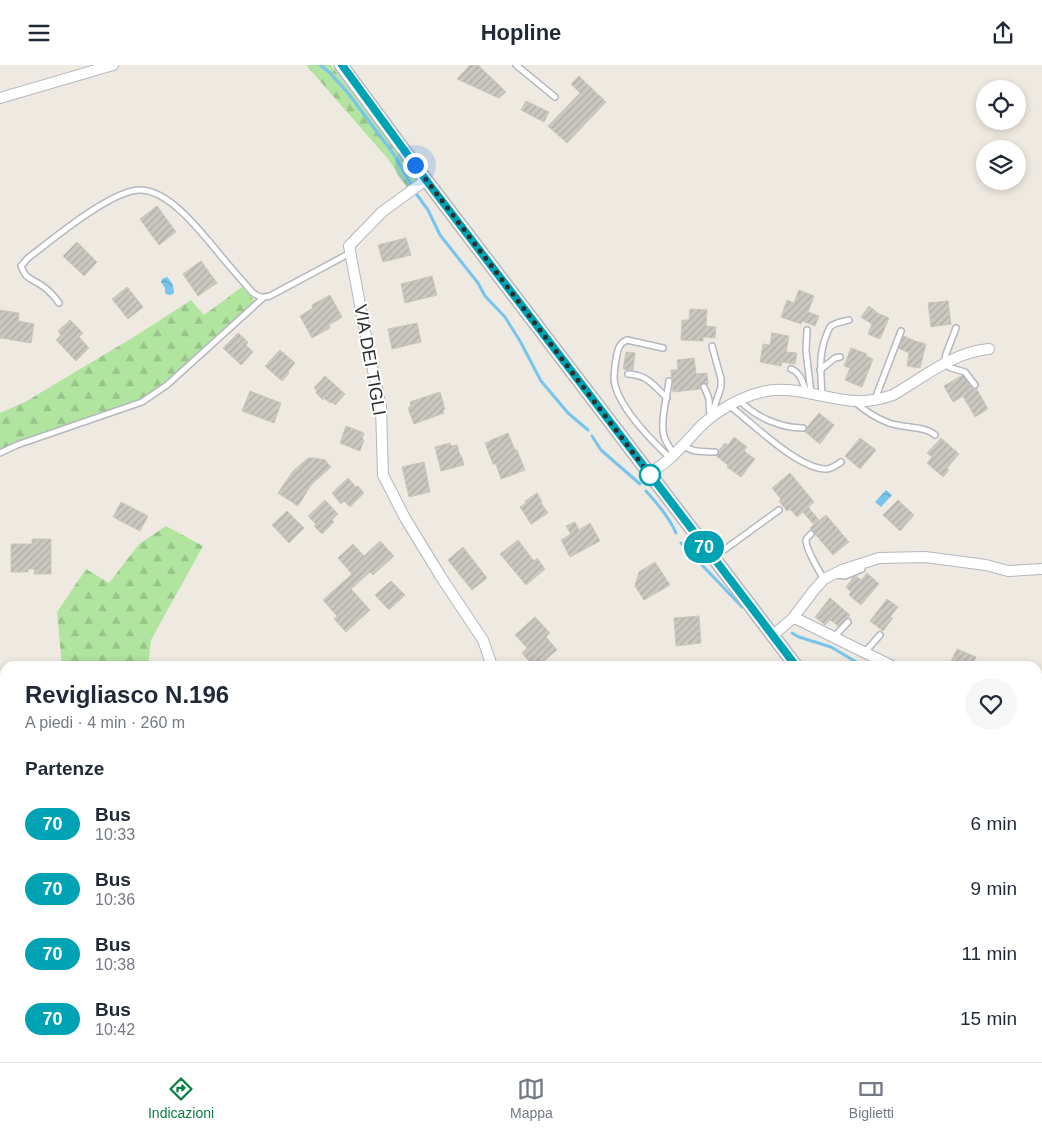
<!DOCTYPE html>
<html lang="it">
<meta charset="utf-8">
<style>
body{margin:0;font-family:Arial,sans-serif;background:#f6f6f7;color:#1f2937;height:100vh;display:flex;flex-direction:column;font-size:19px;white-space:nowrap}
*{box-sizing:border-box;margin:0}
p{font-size:16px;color:#747a83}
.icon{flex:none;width:28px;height:28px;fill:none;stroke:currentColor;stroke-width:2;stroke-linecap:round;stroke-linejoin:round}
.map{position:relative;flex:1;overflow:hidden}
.details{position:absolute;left:0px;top:596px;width:1042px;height:401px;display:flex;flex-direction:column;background:#fff;border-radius:15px 15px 0 0;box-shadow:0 2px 8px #0003}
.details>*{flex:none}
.badge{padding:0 10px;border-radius:16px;font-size:18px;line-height:32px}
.tools{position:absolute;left:976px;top:15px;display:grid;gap:10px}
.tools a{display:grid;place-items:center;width:50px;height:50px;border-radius:50%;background:#fff;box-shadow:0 2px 8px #0003;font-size:25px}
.you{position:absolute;width:25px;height:25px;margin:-12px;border:4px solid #fff;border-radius:50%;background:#1a73e8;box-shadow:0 0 0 8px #1a73e833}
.map>.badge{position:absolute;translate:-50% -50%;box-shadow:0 0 0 2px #fff}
h2{padding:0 25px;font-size:19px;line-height:45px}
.round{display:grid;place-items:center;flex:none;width:52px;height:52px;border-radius:26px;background:#f6f6f7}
.head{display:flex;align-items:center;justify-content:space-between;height:85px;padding:0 25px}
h1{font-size:24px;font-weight:800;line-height:38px}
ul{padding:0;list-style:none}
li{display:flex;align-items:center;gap:15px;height:65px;padding:0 25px}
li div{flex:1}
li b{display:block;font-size:19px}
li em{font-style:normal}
li .badge{min-width:55px;font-weight:700;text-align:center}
header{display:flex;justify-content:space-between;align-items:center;height:65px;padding:0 25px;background:#fff;font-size:22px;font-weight:800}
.dock{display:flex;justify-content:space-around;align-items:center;height:70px;border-top:1px solid #e0e1e3;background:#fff;font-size:14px;color:#747a83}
.dock a{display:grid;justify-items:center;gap:2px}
.dock .active{color:#0b8043}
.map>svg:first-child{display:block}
.forest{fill:url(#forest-firs)}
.water{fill:url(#water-waves)}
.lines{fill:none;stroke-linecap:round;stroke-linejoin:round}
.stream{stroke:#77c4ee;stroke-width:3}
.building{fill:url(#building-hatch);stroke:#cac6ba}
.service-casing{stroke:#b4b6c0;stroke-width:8}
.minor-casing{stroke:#b4b6c0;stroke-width:12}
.tertiary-casing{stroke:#b4b6c0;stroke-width:15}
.service{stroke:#fff;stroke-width:5}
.minor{stroke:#fff;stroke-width:10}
.tertiary{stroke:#fff;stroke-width:12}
.line-casing{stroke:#fff;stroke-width:11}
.line{stroke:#00a3b4;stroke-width:8}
.walk{stroke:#2e2e2e;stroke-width:5;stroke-dasharray:0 9}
.stop-dot{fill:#fff;stroke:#00a3b4;stroke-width:2.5}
.labels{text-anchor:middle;stroke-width:4;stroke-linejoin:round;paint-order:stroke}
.street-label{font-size:18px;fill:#2e2e2e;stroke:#fff}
</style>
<header><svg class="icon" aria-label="menu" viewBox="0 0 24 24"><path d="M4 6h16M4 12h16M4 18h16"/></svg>Hopline<svg class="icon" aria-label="share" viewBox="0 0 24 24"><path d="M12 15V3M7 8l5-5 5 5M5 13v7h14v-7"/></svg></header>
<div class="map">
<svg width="1042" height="997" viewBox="0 0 1042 997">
<defs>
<pattern id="forest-firs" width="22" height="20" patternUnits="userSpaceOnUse" patternTransform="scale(1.25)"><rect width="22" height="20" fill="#b0e49f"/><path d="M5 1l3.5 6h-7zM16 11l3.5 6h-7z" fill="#98c489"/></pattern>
<pattern id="water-waves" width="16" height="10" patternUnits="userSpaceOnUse" patternTransform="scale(1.25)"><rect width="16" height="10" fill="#77c4ee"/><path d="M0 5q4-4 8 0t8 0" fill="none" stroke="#62a0c1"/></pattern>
<pattern id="building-hatch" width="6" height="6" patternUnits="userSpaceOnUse" patternTransform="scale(1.25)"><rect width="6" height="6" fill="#cac7c0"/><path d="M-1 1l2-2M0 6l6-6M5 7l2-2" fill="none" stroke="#aeaba5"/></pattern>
</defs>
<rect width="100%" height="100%" fill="#efeae1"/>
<g class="forest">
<path d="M306,0H331L419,117L408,124L388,94Z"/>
<path d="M242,222L255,236L167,315L142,334L0,384V348L25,337L137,270L191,235L204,250Z"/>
<path d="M166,461L203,481L151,575L148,601H62L57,547L86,504L109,518L139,479Z"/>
<path d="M1038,674L1042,677V709L1038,710Z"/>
<path d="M5,753V793L0,790V759Z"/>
<path d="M492,993V992L571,993L563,997H490Z"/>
<path d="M656,993V992L713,993L694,997H658Z"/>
</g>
<g class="water">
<path d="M167,212C172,217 174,221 174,228L171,230L166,229L165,227V223L161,217L162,214Z"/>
<path d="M886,425L892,430L881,442L875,437Z"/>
</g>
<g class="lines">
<g class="stream">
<path d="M320,0L329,7L348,28L395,91L411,119"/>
<path d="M415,127L428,145L440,170L478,218L485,231L505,252L520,276L541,316L568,348L588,365"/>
<path d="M592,371L601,385L640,419"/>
<path d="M646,426C658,439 669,452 676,468"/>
<path d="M681,478L742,542"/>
<path d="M792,568L799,572L831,582L863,601"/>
<path d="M1038,683L1042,685"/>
</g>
</g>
<g class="building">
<path d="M470,0H478L506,27L499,33L457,14Z"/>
<path d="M579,11L606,37L567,78L548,61L580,28L571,19Z"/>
<path d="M526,36L549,47L544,57L521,45Z"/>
<path d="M157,141L176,167L159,180L140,154Z"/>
<path d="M406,173L411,190L383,197L378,180Z"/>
<path d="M77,177L97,197L84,211L63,191Z"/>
<path d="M201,196L217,218L198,231L183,209Z"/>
<path d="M432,211L437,230L405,238L401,219Z"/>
<path d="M127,222L143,242L128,254L112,234Z"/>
<path d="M799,225L814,231L808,247L819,251L815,261L802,256L801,259L781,252L787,235L794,238Z"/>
<path d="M330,230L342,252L329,260L330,263L312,273L300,251L313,243L312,240Z"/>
<path d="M948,236L951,259L931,262L928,238Z"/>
<path d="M869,241L879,249L889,253L880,274L868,269L872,259L861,252Z"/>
<path d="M690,244L707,245L706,261L716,262L715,273L703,272V276L681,275L682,255H689Z"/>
<path d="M0,245L19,248L18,256L34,259L31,278L0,273Z"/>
<path d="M70,255L83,268L79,272L89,283L76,296L56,275L61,270L58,266Z"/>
<path d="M417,258L421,277L392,284L388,264Z"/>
<path d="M238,268L248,277L246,280L253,287L241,300L223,283Z"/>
<path d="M772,268L789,271L786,287L797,288L795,299L782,297L781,301L760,297L763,279L770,280Z"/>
<path d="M901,270L915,276L926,279L920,303L907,301L909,288L896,282Z"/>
<path d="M851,283L867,289L866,291L873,294L862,322L845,315L850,303L844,301Z"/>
<path d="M280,285L295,298L288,306L289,308L282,316L265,301Z"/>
<path d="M626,287L635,288L633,305L623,304Z"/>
<path d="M694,293L696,309L707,308L708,319L699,320L700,324L673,327L671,305H678L677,295Z"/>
<path d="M963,310L973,325L976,323L988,344L975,352L963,331L953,337L944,321Z"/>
<path d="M325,311L345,329L335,340L332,337L330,338L324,333L323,335L316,328L317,326L314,323Z"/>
<path d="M250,326L281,338L274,358L242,346Z"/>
<path d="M440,327L445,344L443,345L444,348L414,359L408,343L411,341L410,337Z"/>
<path d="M819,348L834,360L820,379L804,366Z"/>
<path d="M346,361L364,368L362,374L364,375L360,386L340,378Z"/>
<path d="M508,368L515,385H517L525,405L501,414L496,399H493L485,378Z"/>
<path d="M734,372L747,382L744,386L755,394L741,412L727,402L728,400L715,390L725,378L728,380Z"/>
<path d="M860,373L876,385L860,404L845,391Z"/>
<path d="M941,373L959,389L947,403L949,405L943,412L927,398L932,392L927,388Z"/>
<path d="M450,378L451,381L457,380L460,390H461L464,400L441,406L435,382Z"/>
<path d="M308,393H315L325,395L331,402L311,420L298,441L278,428L293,406Z"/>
<path d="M424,397L430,427L409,432L402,402Z"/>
<path d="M790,408L814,437L797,452L790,444L787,446L779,436L781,434L772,423Z"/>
<path d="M348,413L356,422L358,421L364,428L350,442L344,436L341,439L332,428Z"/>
<path d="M537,428L542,437L541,438L548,448L531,459L520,442L526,438L525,436Z"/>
<path d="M325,435L338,449L332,455L334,457L322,469L314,461L316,459L308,451Z"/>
<path d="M898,435L914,450L900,466L883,450Z"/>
<path d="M121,437L148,451L140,466L113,452Z"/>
<path d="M808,442L819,455L814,460L803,447Z"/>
<path d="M287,446L304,463L289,478L272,460Z"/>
<path d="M826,450L849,477L833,490L810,463Z"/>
<path d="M575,457L579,465L590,458L600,476L570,492L561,475L571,469L566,461Z"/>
<path d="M32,474H51V509H34L35,504H28V507H11V479H32Z"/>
<path d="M518,475L534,496L537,493L545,504L526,520L500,489Z"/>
<path d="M380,476L394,491L373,510L370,507L351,524L370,545L346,567L334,554L337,551L323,535L352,509L338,493L353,479L364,491Z"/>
<path d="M463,482L487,513L472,525L448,495Z"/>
<path d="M655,497L670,520L644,535L635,521L639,507Z"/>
<path d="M867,508L879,519L861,540L849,530L851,527L846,522L855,510L861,515Z"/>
<path d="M391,516L405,530L389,545L375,530Z"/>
<path d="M830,533L850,550L840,562L830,555L825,560L815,552Z"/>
<path d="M887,534L898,542L890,552L893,553L883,566L870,556Z"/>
<path d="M699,551L701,578L676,581L674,553Z"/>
<path d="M535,552L550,568L546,572L557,585L538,601H533L522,588L527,583L515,570Z"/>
<path d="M957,584L976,592L972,601H949Z"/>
<path d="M1041,626L1042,627V651L1038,649V635Z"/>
<path d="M1038,832L1042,838V852L1038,855Z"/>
<path d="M862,992H888L889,997H862Z"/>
</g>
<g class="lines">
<defs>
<g id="service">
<path d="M516,0L555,32"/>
<path d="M59,238C54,231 49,225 41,220C31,213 26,215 21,201L28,193C52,175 112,124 141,125C170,126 200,166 217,186C228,200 240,213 252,227C258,232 262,233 270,231L350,188"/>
<path d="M956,263L946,289L944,299L951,303L965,307L975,320"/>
<path d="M807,265L806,286L811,328"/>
<path d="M663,283L627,275C618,279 618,285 616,294C615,301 614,307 614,314C616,340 651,375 670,393"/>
<path d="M791,304C801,308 803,318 806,327"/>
<path d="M820,305L835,293L840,292"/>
<path d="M628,309C648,310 653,320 667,333"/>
<path d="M669,316C667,332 660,356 664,371C666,378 670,383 674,389"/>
<path d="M704,322C706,326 708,330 709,335C710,342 708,345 711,352"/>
<path d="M822,331C821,309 818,289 827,269C827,268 830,262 830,262C835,257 843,257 849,255"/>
<path d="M875,334L901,266"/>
<path d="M740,336C756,352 780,363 803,363"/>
<path d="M855,337C865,346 876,353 889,358C903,363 926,361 935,370"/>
<path d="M730,341C752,358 799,405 827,404C832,403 837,400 841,397"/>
<path d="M712,349L721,322V314L712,281"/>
<path d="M683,380C692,388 703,386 715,387"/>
<path d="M0,388L17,380L142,337L167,320L263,233"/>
<path d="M811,469C809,471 807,472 806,475C805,482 820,508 824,514"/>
<path d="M713,493L779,445"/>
<path d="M836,510L845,511L862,504"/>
<path d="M834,572L848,557"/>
<path d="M865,587L880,570"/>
<path d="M1038,624H1041"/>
<path d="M1038,878L1042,876"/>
</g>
<g id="minor">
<path d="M0,33L113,0"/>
<path d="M426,115L382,147L349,181L369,287L381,342L383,410L405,453L441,512L483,575L492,601"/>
<path d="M648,408C669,399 686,376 702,360C718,345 741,332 762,327C793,319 825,335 856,336C869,337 881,334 893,330C924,312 953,287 989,284"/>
<path d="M792,554H797L892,601"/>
<path d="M772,571L792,554L815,524L824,514L842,505L879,493L925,492L986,500L1008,506L1042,504"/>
<path d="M484,997L486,992"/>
</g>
<g id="tertiary">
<path d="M341,0L426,115L796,601"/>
<path d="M1038,918L1042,924"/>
<path d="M331,992L359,994L369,997"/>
<path d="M306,997L319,992"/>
</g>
</defs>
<use href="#service" class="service-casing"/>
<use href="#minor" class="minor-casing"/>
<use href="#tertiary" class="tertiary-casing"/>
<use href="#service" class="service"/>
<use href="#minor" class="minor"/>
<use href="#tertiary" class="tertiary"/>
</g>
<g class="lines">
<defs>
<path id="line" d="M342,0L426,115L796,601"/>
</defs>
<use href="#line" class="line-casing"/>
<use href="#line" class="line"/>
<path class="walk" d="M415,100L650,410"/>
</g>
<circle class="stop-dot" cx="650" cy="410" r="10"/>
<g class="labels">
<g class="street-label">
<text transform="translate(370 295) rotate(80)" y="6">VIA DEI TIGLI</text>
</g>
</g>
</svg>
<div class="tools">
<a><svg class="icon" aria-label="locate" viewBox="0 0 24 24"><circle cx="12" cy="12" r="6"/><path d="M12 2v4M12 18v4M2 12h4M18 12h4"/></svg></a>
<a><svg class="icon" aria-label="layers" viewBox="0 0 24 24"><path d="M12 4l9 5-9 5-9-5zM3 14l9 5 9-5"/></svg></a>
</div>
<div class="you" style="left:415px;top:100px"></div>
<b class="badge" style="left:704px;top:482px;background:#00a3b4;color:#fff">70</b>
<section class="details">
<div class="head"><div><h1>Revigliasco N.196</h1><p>A piedi · 4 min · 260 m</p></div><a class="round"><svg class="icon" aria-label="heart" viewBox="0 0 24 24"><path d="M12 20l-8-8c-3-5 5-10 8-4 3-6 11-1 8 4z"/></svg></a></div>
<h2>Partenze</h2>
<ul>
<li><span class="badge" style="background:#00a3b4;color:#fff">70</span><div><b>Bus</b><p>10:33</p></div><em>6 min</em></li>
<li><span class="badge" style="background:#00a3b4;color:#fff">70</span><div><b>Bus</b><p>10:36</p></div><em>9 min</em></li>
<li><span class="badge" style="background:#00a3b4;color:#fff">70</span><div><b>Bus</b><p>10:38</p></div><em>11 min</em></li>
<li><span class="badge" style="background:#00a3b4;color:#fff">70</span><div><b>Bus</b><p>10:42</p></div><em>15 min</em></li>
</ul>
</section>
</div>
<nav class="dock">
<a class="active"><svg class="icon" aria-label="directions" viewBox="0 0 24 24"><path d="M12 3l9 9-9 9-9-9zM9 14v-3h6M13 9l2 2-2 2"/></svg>Indicazioni</a>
<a><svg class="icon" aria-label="map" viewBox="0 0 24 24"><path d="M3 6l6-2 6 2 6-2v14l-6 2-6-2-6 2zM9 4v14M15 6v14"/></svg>Mappa</a>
<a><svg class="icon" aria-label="tickets" viewBox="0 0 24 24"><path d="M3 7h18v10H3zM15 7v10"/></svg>Biglietti</a>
</nav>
